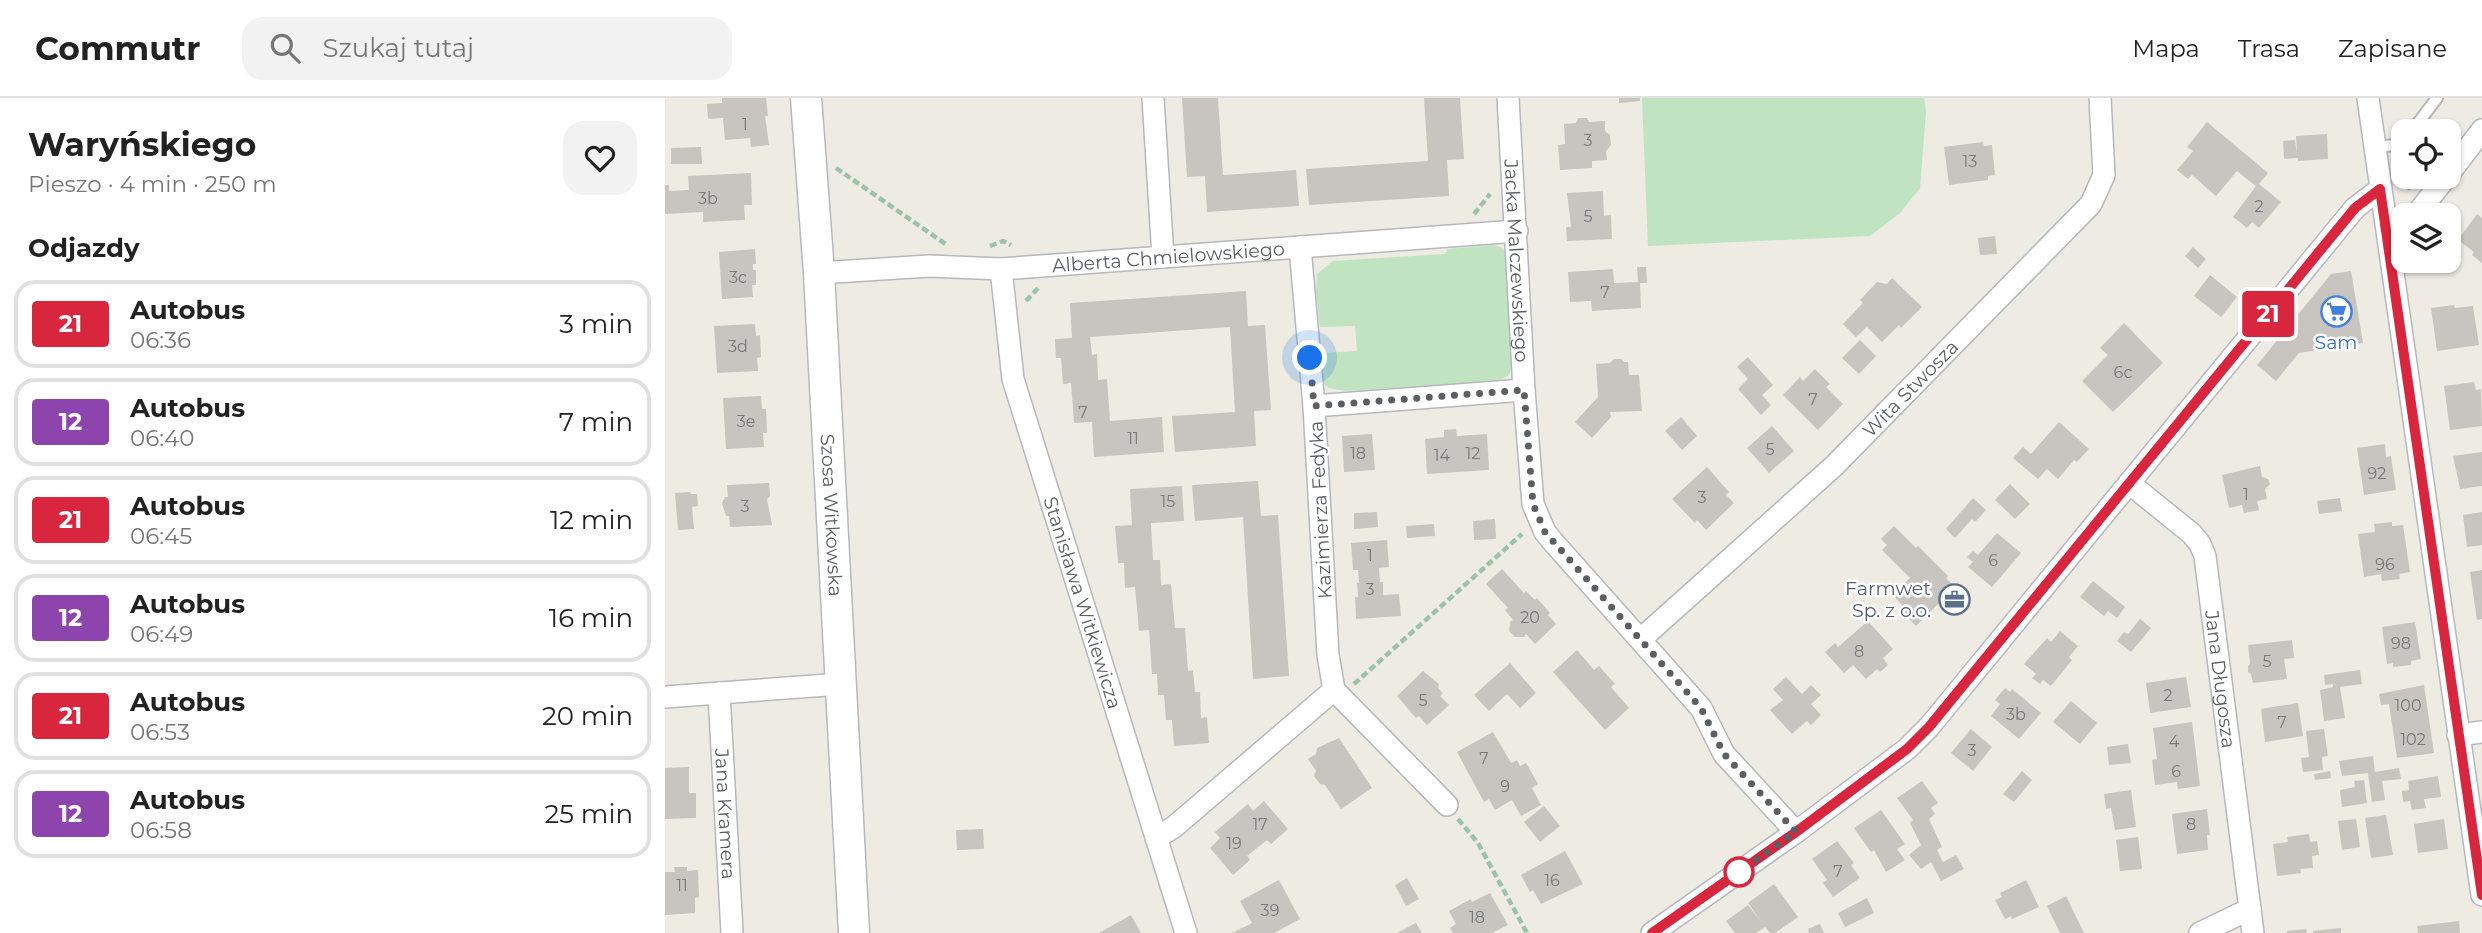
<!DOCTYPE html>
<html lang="pl">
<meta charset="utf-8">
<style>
body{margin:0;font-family:Montserrat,sans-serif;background:#f2f2f2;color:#222;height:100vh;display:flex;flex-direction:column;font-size:26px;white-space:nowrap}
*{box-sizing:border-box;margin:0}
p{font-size:23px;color:#767676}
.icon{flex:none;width:38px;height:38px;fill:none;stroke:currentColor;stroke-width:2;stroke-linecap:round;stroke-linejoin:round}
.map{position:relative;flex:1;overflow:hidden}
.details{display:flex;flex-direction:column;background:#fff;width:665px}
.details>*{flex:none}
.badge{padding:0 14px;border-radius:5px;font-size:24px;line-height:46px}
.controls{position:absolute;left:1726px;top:21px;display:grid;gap:14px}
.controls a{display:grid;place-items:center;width:70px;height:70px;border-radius:14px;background:#fff;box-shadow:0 2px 5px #0004;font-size:35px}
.you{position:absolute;width:35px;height:35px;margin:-18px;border:5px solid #fff;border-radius:50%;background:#1a73e8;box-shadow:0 0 0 10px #1a73e833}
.map>.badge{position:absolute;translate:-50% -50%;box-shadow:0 0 0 4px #fff}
h2{padding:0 28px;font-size:26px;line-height:63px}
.round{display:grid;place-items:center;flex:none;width:74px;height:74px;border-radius:21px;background:#f2f2f2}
.headline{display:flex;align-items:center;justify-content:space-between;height:119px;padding:0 28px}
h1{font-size:33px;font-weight:700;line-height:52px}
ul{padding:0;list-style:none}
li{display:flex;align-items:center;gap:21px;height:88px;margin:0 14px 10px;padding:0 14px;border:4px solid #e0e0e0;border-radius:21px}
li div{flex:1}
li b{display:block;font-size:26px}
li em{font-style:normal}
li .badge{min-width:77px;font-weight:700;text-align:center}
header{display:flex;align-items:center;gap:42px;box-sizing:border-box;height:98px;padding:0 35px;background:#fff;border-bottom:2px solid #e0e0e0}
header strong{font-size:33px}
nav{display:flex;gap:38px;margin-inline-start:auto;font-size:24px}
.search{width:490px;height:63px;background:#f2f2f2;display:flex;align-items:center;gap:18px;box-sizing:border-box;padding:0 24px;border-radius:21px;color:#767676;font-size:26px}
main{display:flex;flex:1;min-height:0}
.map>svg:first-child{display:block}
.green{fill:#c0e3c1}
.building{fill:#c8c5c0}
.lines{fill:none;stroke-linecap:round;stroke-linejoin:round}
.lane-casing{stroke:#b5b8bc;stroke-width:14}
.street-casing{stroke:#b5b8bc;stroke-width:24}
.secondary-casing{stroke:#b6b9be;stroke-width:33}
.path{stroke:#9ac3a7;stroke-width:4.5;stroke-dasharray:7 3.5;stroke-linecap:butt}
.lane{stroke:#fff;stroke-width:10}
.street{stroke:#fff;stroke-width:21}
.secondary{stroke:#fff;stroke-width:30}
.line-casing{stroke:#fff;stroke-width:16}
.line{stroke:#d7263d;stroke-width:10}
.walk{stroke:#5b5e62;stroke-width:7;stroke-dasharray:0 12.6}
.stop-dot{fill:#fff;stroke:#d7263d;stroke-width:3.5}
.labels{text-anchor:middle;stroke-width:5;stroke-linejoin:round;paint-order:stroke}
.number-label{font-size:16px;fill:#76787a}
.street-label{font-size:19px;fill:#5b5e62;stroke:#fff}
.shop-label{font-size:19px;fill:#366cbe;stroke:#fff}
.service-label{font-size:19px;fill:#4e5e75;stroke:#fff;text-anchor:end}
</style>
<header>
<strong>Commutr</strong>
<div class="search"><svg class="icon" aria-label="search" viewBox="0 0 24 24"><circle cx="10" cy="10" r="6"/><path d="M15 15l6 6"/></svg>Szukaj tutaj</div>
<nav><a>Mapa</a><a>Trasa</a><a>Zapisane</a></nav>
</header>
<main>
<section class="details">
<div class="headline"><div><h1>Waryńskiego</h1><p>Pieszo · 4 min · 250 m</p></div><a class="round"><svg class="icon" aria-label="heart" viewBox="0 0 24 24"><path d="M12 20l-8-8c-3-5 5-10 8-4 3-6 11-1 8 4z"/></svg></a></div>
<h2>Odjazdy</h2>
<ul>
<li><span class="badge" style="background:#d7263d;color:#fff">21</span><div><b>Autobus</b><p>06:36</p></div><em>3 min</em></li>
<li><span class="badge" style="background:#8e44ad;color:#fff">12</span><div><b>Autobus</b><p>06:40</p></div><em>7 min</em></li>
<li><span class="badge" style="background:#d7263d;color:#fff">21</span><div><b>Autobus</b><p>06:45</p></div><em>12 min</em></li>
<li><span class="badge" style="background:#8e44ad;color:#fff">12</span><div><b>Autobus</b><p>06:49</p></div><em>16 min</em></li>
<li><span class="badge" style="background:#d7263d;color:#fff">21</span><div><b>Autobus</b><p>06:53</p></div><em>20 min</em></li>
<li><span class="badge" style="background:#8e44ad;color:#fff">12</span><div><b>Autobus</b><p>06:58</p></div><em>25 min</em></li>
</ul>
</section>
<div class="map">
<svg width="1817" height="835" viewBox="0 0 1817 835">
<rect width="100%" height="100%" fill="#edebe2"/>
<g class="green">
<path d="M977,0H1259L1261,14L1255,90L1235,115L1205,138L983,148Z"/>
<path d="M829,147L838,150L844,160L850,264L843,278L829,284L681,293L664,290L654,282L656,255L692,253L690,228L655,229L651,194L652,176L668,163L780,156L783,151Z"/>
</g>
<g class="building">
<path d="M57,0H101L103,18H100L104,47L86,49L85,40L60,42L58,20L43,21L42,6L57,5Z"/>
<path d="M517,0H553L558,77L631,72L634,108L542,114L540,78L522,79Z"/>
<path d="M759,0H795L799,61L782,62L784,98L644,107L641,71L763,63Z"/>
<path d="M954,0H975V3L954,5Z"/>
<path d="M913,20H922L924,24L940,23V33L945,37L946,47L941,53L942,62L927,63V70L895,72L893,47L900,46L899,26L911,25Z"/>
<path d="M1542,24L1603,75L1594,86L1616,104L1594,130L1587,124L1582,130L1568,119L1591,88L1572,73L1551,98L1527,77L1523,81L1512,72L1528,53L1522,49Z"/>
<path d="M1662,36L1663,61L1633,63V60L1619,61L1618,43L1630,42L1632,57L1631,38Z"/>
<path d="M1318,44L1319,48L1327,47L1330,77L1323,78V82L1284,87L1279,49Z"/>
<path d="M36,49L37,66H6V50Z"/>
<path d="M86,75L87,107H79L80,122L38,124V114L0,116V87H4V93L24,92L23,78Z"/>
<path d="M938,93L939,118L946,117L947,141L902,143L901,129H906L902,95Z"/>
<path d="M1812,116L1817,120V165L1807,157L1809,154L1793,142Z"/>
<path d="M1330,138L1332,156L1315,157L1313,140Z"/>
<path d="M1528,149L1541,161L1533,170L1520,158Z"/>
<path d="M90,151L91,166H88V172H91V187H87L88,199L57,201L54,154Z"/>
<path d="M972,169H981L982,185H975L976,210L927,213L926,203L905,204L903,174L948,171L949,185L973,184Z"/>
<path d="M1686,173L1698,245L1634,255L1611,283L1592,267L1666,176Z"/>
<path d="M1545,177L1572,199L1556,219L1529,198Z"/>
<path d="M1227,180L1257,209L1236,230L1234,227L1217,244L1202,229L1191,239L1178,226L1198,205L1195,202L1212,184L1222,186Z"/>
<path d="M581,193L583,228L600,227L606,312L589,313L591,348L510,354L507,318L570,314L565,229L425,239L427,257L432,256L433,282L442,281L445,323L497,319L499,354L429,359L427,324L409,325L406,285L398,286L396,260H391L390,241L407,240L405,205Z"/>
<path d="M1789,207L1790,210L1808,208L1814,247L1772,253L1766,210Z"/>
<path d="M1459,225L1498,265L1448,314L1417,283L1443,257L1435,250Z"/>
<path d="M90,226L91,238L95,237L96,259L92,260L93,273L52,275L49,228Z"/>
<path d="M1195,242L1211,258L1194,276L1177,260Z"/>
<path d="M1083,259L1108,287L1097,297L1106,307L1096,317L1073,291L1083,281L1072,269Z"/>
<path d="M949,261H956L959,264H963L964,277H974L977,313L945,314L946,319L927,340L910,324L933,299L931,266L945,265Z"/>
<path d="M1150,271L1165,286L1161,289L1178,306L1153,332L1118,297L1135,279L1138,283Z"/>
<path d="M1809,284L1811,292L1816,291L1817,328L1785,332L1779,288Z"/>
<path d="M96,298L97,311H101L102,335H98L99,349L61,351L58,300Z"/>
<path d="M1016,319L1032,338L1017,352L1000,333Z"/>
<path d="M1394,324L1424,351L1412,364L1409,362L1393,381L1382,371L1373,381L1348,360L1358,349L1366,356Z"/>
<path d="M1107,328L1129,353L1104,375L1082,350Z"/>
<path d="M791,331L792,338L822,336L824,372L762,376L760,341L779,339V332Z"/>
<path d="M707,336L710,372L679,374L677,338Z"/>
<path d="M1720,346L1721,359L1726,358L1731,392L1699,397L1692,350Z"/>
<path d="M1817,354V388L1795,391L1788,358Z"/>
<path d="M1595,368L1597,379L1603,381L1605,386L1600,391L1602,401L1592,403L1594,412L1579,415L1577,407L1564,410L1557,377Z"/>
<path d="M1042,369L1064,394L1061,397L1069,405L1041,432L1032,422L1030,425L1007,401Z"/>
<path d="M593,383L596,418L613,417L624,578L588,581L578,419L530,423L527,387Z"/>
<path d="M104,385L105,398L102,401L107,427L65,429L64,418H61L57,405L60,399H63L62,387Z"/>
<path d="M1345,386L1365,406L1350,421L1330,402Z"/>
<path d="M517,388L519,423L486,425L488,462H495L496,487L506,486L510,530H520L523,573L528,572L530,594H535L536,620L542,619L544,645L509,648L507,622H501L499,597H493L492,576H487L484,532L474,533L470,489L460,490L459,465H453L450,428L467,427L465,391Z"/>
<path d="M25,394L26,396H32L33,408L27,409L29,431L13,432L10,395Z"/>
<path d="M1308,400L1321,412L1310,424L1307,421L1290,440L1281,431Z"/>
<path d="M1675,400L1677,413L1654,416L1652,403Z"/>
<path d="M712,414L713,429L689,431V415Z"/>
<path d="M1817,414V447L1802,449L1798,417Z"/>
<path d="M830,421L831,441L809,442L808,423Z"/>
<path d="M1727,424V428L1738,427L1745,474L1734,476L1735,481L1717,483L1716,476L1699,479L1693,436L1710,434L1709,426Z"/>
<path d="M769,426L770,438L742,440L741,428Z"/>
<path d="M1229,428L1251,450L1253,448L1283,478L1281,480L1294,493L1280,506L1277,502L1251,528L1234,511L1237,507L1228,497L1245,480L1217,452L1222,447L1216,441Z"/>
<path d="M1332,435L1356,455L1327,489L1303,469L1308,464L1302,459L1308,453L1313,457Z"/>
<path d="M722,442L724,469L714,470L715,484H718V497L734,496L736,518L691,521L690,499H693L692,485H694L693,472H688L686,445Z"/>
<path d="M837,471L859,495L861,493L870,502L872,500L885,515L883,517L891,526L870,546L861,536L859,539H850L844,533L845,524L848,522L840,512L843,510L821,486Z"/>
<path d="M1817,472V521L1812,522L1805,474Z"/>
<path d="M1428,483L1460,509L1452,520L1443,513L1439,518L1415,499Z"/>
<path d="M1475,521L1486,530L1466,554L1452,543L1459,534L1463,536Z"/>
<path d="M1203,523L1228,551L1218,560L1223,567L1215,574L1212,571L1201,581L1188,567L1179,575L1160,554L1170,545L1173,549Z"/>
<path d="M1750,524L1756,561L1746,563V567L1728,569V565L1722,566L1717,529Z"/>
<path d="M1395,533L1413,548L1404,559L1407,562L1386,588L1378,582L1375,586L1367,580L1371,576L1359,566L1382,540L1386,544Z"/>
<path d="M1627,542L1629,560L1619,561L1622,581L1588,585L1586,576L1583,574V568L1585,565L1583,547Z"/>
<path d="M912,552L929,572L934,568L950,586L946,589L964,610L940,632L888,574Z"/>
<path d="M845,565L871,595L855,610L842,596L824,613L809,597Z"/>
<path d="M1695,572L1697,586L1675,589L1680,620L1659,623L1655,592L1668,589V586L1660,587L1659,577Z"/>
<path d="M758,573L774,586L773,590L778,595L775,598L784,607L762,627L754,618L751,620L732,598Z"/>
<path d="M1121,579L1137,596L1146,587L1156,597L1146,606L1156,617L1146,627L1142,623L1127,636L1105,612L1118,602L1108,591Z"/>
<path d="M1521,579L1526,609L1485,615L1481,585Z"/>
<path d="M1759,587L1769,655L1732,660L1724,606L1716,607L1714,596Z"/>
<path d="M1340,590L1345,594L1347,591L1376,615L1354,641L1326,618L1335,606L1330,602Z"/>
<path d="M1406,603L1432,625L1415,646L1388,624Z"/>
<path d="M1633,605L1638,638L1600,644L1596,611Z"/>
<path d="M1527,624L1535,688L1513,691L1512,684L1490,687L1487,662L1492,661L1488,630Z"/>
<path d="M1306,631L1327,649L1308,673L1286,655Z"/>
<path d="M1659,631L1663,658L1657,659L1658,672L1638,674L1636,660L1644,659L1641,633Z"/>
<path d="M828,634L846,665L852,662L855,668L861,665L873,686L867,690L876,707L856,718L847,702L830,712L824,701L819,704L792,654Z"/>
<path d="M674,640L707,690L676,711L660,687L655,686L649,678L651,673L643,661L651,656L652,650Z"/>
<path d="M1463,646L1466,665L1444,667L1442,649Z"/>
<path d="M1708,658L1710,674L1734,670L1736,681L1717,683L1720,702L1707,704L1703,675L1677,678L1674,663Z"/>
<path d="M24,669V695H31V720L0,721V670Z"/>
<path d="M1357,673L1367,682L1349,704L1338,696Z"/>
<path d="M1665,673L1666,680L1650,682L1649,676Z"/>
<path d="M1773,678L1776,699L1759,701L1761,710L1747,712L1745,703L1738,704L1737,693L1744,692L1743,683Z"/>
<path d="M1699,682L1702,705L1677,709L1675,692L1690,689L1689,683Z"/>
<path d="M1257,683L1273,705L1266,710L1270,716L1264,721L1277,749L1272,752L1278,764L1291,757L1299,771L1276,783L1266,764L1256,771L1244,757L1256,747L1245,725L1248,722L1232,700Z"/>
<path d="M1466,692L1471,729L1450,732L1446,710L1441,711L1439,696Z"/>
<path d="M599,703L623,731L606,746L602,742L582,758L585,762L568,777L545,750L555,740L550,734L583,706L588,713Z"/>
<path d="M879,708L895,728L875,744L859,724Z"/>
<path d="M1542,711L1545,737H1542L1543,752L1512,756L1507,716Z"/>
<path d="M1216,712L1240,746L1232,751L1240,762L1221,774L1209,752L1206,754L1189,730Z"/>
<path d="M1721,717L1728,757L1706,760L1700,720Z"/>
<path d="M1691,721L1695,749L1677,752L1673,723Z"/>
<path d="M1779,721L1783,751L1753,755L1749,726Z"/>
<path d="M318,731L319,751L292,752L291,732Z"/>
<path d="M1644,736L1645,744L1652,743L1654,757L1647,758L1648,770L1635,771L1636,775L1612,778L1608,746L1623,744L1622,739Z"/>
<path d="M1473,739L1477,771L1455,773L1451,742Z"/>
<path d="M1172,743L1189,765L1186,767L1195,780L1168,799L1158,785L1162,782L1147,761Z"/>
<path d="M900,753L918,786L876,806L868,792L865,794L856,777Z"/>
<path d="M9,769H22V773L33,772L34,799L30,800V815L0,817V774H10Z"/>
<path d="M742,780L754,801L741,808L730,787Z"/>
<path d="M614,782L635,821L609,835H567L587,825L575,803Z"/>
<path d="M1361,782L1374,809L1347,821L1346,818L1340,821L1330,802L1337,799L1335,795Z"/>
<path d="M1109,786L1133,819L1110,835H1105L1100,829L1091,835H1070L1061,823L1083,807L1097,825L1083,805Z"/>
<path d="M825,795L843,827L827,835H788L785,830L791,826L784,813L806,801L807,804Z"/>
<path d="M1401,798L1419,835H1395L1382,808Z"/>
<path d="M1202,800L1209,815L1180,829L1173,815Z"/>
<path d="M466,817L476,835H434Z"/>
<path d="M1794,823L1795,835H1753L1752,828Z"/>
<path d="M751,825L757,835H732Z"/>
<path d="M1155,826L1159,835H1144L1143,831Z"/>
<path d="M1676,830V835H1648V833Z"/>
<path d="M1641,831L1642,835H1622V833Z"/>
</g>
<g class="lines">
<defs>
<g id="lane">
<path d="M1747,33L1772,0"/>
<path d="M1709,49L1731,47L1738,41"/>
</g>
<g id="street">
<path d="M488,0L498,159"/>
<path id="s1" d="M843,0L859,292L868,406L880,434L889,445L1036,610L1059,656L1131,734"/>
<path d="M1703,0L1817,797"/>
<path d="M1783,77L1817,32"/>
<path d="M1751,117L1781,79"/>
<path id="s2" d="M336,171L348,281L521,835"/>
<path id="s3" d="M154,175L264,168L336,171L852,133"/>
<path d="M649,308L859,292"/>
<path id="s4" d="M1464,385L1527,436L1535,446L1540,458L1588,835"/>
<path id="s5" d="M976,541L1169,368L1426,106L1439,77L1435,0"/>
<path d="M669,592L782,707"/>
<path id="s6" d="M54,595L67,835"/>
<path d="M0,599L176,586"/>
<path d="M1793,637L1817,634"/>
<path d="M491,740L509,729L669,592L663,557L649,308L635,149"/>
<path d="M987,835L1131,734L1242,651L1264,629L1690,110L1715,91"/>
<path d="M1535,835L1585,811"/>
</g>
<g id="secondary">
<path id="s7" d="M141,0L154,175L189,835"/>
</g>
</defs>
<use href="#lane" class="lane-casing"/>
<use href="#street" class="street-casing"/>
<use href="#secondary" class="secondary-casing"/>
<g class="path">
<path d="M171,70L282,147"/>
<path d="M1741,79L1745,92"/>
<path d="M809,116L825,96"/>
<path d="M325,148L338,143L346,147"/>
<path d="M361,203L374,189"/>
<path d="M689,586L857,436"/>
<path d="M793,721L813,745L862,835"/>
</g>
<use href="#lane" class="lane"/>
<use href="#street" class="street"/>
<use href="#secondary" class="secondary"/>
</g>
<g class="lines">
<defs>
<path id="line" d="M987,835L1131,734L1242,651L1264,629L1690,110L1715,91L1817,797"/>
</defs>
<use href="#line" class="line-casing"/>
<use href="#line" class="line"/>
<path class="walk" d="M645,260L649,308L859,292L868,406L880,434L1036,610L1059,656L1131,734L1074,774"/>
</g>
<defs>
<symbol id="supermarket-ring" viewBox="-11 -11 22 22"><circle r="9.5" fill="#fff" stroke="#3f7fe0" stroke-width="1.5"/><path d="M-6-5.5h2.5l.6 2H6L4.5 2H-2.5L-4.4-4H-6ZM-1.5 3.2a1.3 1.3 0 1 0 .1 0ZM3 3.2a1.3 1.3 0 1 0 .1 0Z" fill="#3f7fe0"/></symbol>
<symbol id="office-ring" viewBox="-11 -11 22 22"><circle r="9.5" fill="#fff" stroke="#5c6f8a" stroke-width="1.5"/><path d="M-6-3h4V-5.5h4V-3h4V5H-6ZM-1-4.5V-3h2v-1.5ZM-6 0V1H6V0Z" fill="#5c6f8a"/></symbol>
</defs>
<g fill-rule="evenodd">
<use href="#supermarket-ring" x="1654" y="196" width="35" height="35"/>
<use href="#office-ring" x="1272" y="484" width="35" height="35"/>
</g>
<circle class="stop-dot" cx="1074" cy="774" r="14"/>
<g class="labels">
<g class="number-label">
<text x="80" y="32">1</text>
<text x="923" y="48">3</text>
<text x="1305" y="69">13</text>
<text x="43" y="106">3b</text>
<text x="1594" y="114">2</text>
<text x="923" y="124">5</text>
<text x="73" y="185">3c</text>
<text x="940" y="200">7</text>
<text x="73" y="254">3d</text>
<text x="1458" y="280">6c</text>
<text x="1148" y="307">7</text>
<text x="418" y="320">7</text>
<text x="81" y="329">3e</text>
<text x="468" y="346">11</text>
<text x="1105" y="357">5</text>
<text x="693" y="361">18</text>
<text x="808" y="361">12</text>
<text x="777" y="363">14</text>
<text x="1712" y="381">92</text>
<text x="1581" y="402">1</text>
<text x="1037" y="405">3</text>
<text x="503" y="409">15</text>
<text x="80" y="414">3</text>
<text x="705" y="463">1</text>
<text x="1328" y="468">6</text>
<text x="1720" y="472">96</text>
<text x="705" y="497">3</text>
<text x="865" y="525">20</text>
<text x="1736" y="551">98</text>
<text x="1194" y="559">8</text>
<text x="1602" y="569">5</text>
<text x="1503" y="603">2</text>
<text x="758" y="608">5</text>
<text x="1743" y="613">100</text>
<text x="1351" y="622">3b</text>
<text x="1617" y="630">7</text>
<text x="1748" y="647">102</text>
<text x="1509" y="649">4</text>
<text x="1307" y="658">3</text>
<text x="819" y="666">7</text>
<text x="1511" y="679">6</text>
<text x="840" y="694">9</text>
<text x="595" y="732">17</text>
<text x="1526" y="732">8</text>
<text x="569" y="751">19</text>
<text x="1173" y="779">7</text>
<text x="887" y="788">16</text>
<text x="17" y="793">11</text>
<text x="605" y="818">39</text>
<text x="812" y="825">18</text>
</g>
<g class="street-label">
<text dy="7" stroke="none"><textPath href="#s3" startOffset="350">Alberta Chmielowskiego</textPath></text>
<text dy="7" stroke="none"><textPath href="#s1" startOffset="163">Jacka Malczewskiego</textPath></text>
<text dy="7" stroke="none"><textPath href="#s5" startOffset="368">Wita Stwosza</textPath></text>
<text transform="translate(655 412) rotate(-93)" y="7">Kazimierza Fedyka</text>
<text dy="7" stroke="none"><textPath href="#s7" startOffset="418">Szosa Witkowska</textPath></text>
<text dy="7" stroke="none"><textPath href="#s2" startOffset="345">Stanisława Witkiewicza</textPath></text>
<text dy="7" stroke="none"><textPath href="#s4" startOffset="231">Jana Długosza</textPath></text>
<text dy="7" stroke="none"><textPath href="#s6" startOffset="121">Jana Kramera</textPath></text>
</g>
<g class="shop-label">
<text x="1671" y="251">Sam</text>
</g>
<g class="service-label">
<text x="1266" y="497">Farmwet<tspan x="1266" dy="22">Sp. z o.o.</tspan></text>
</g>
</g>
</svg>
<div class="controls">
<a><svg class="icon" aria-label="locate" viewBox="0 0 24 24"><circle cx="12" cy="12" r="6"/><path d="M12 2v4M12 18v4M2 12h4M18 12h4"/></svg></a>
<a><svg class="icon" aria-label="layers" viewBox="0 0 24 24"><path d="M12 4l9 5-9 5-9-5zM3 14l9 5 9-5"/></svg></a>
</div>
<div class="you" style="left:645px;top:260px"></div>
<b class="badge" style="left:1603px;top:216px;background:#d7263d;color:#fff">21</b>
</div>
</main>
